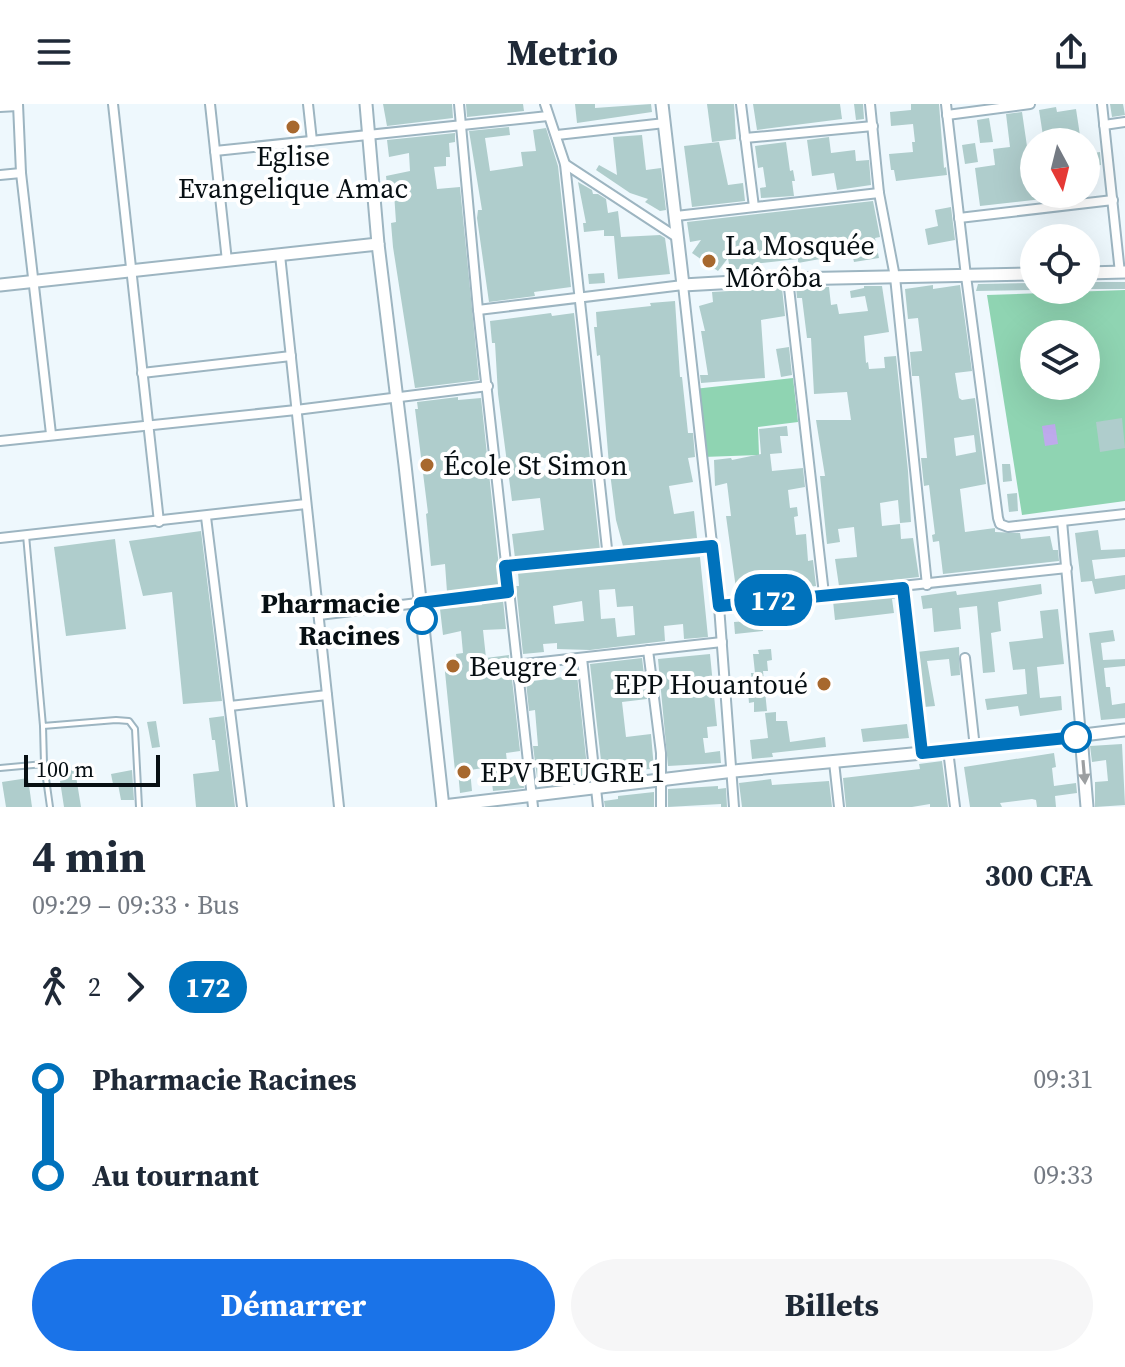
<!DOCTYPE html>
<html lang="fr">
<meta charset="utf-8">
<style>
body{margin:0;font-family:"Source Serif 4",serif;background:#f6f6f7;color:#1f2937;height:100vh;display:flex;flex-direction:column;font-size:30px;white-space:nowrap}
*{box-sizing:border-box;margin:0}
p{font-size:26px;color:#747a83}
.icon{flex:none;width:44px;height:44px;fill:none;stroke:currentColor;stroke-width:2;stroke-linecap:round;stroke-linejoin:round}
.map{position:relative;height:703px;overflow:hidden}
.drawer{display:flex;flex-direction:column;background:#fff;flex:1}
.drawer>*{flex:none}
.badge{padding:0 16px;border-radius:26px;font-size:28px;line-height:52px}
.needle{width:52px;rotate:173deg}
.controls{position:absolute;left:1020px;top:24px;display:grid;gap:16px}
.controls a{display:grid;place-items:center;width:80px;height:80px;border-radius:50%;background:#fff;box-shadow:0 8px 32px #0002;font-size:40px}
.scale{position:absolute;left:24px;bottom:20px;width:136px;box-sizing:border-box;padding-left:8px;border:4px solid #070f13;border-top:0;font-size:22px;line-height:28px;white-space:nowrap;color:#070f13;-webkit-text-stroke:6px #fff;paint-order:stroke}
.map>.badge{position:absolute;translate:-50% -50%;box-shadow:0 0 0 4px #fff}
.legs{display:flex;align-items:center;gap:12px;height:88px;padding:0 32px;font-size:26px}
.legs p{margin-inline-start:auto}
.headline{display:flex;align-items:center;justify-content:space-between;height:136px;padding:0 32px}
h1{font-size:44px;font-weight:700;line-height:60px}
.cta{display:flex;gap:16px;margin-top:auto;padding:16px 32px}
.cta a{flex:1;height:92px;border-radius:48px;background:#1a73e8;color:#fff;font-size:32px;font-weight:700;line-height:92px;text-align:center}
.cta a+a{background:#f6f6f7;color:#1f2937}
ul{padding:0 32px;list-style:none}
li{display:flex;align-items:center;gap:28px;height:96px;font-size:30px}
li i{display:grid;place-items:center;width:12px;height:100%;margin:0 10px;background:currentColor}
li i::after{content:'';width:20px;height:20px;margin:-10px;border:6px solid;border-radius:50%;background:#fff}
li p{margin-inline-start:auto}
li:first-child i{background:linear-gradient(#0000 50%,currentColor 0)}
li:last-child i{background:linear-gradient(currentColor 50%,#0000 0)}
header{display:flex;justify-content:space-between;align-items:center;height:104px;padding:0 32px;background:#fff;font-size:36px;font-weight:700}
.map>svg:first-child{display:block}
.green{fill:#8fd4b2;fill-rule:evenodd}
.water{fill:#beaaec}
.building{fill:#afcdcc;fill-rule:evenodd}
.lines{fill:none;stroke-linecap:round;stroke-linejoin:round}
.lane-casing{stroke:#9db5c1;stroke-width:8}
.street-casing{stroke:#9db5c1;stroke-width:12}
.secondary-casing{stroke:#9db5c1;stroke-width:15}
.lane{stroke:#fff;stroke-width:4}
.street{stroke:#fff;stroke-width:8}
.secondary{stroke:#fff;stroke-width:11}
.oneway{fill:#9c9fa1}
.line-1-casing{stroke:#fff;stroke-width:18}
.line-1{stroke:#0072bc;stroke-width:12}
.poi-dot{fill:#a7682e;stroke:#fff;stroke-width:3}
.stop-1-dot{fill:#fff;stroke:#0072bc;stroke-width:4}
.labels{text-anchor:middle;stroke-width:8;stroke-linejoin:round;paint-order:stroke}
.poi-label{font-size:28px;fill:#070f13;stroke:#fff;text-anchor:start}
.stop-label{font-size:28px;font-weight:bold;fill:#070f13;stroke:#fff;text-anchor:end}
</style>
<header><svg class="icon" aria-label="menu" viewBox="0 0 24 24"><path d="M4 6h16M4 12h16M4 18h16"/></svg>Metrio<svg class="icon" aria-label="share" viewBox="0 0 24 24"><path d="M12 15V3M7 8l5-5 5 5M5 13v7h14v-7"/></svg></header>
<div class="map">
<svg width="1125" height="703" viewBox="0 0 1125 703">
<rect width="100%" height="100%" fill="#eef8fd"/>
<g class="green">
<path d="M1125,186V397L1022,411L987,191ZM1034,230H1086V282H1034Z"/>
<path d="M793,274L798,318L758,323L759,351L703,353L694,285Z"/>
</g>
<path class="water" d="M1055,320L1058,340L1045,342L1042,322Z"/>
<g class="building">
<path d="M383,0H452L453,14L387,22Z"/>
<path d="M466,0H523L524,7L467,13Z"/>
<path d="M575,0H595V4L651,0L652,8L577,19Z"/>
<path d="M707,0H734L736,35L712,38Z"/>
<path d="M753,0H840L842,15L757,26Z"/>
<path d="M854,0H863L864,15L856,16Z"/>
<path d="M911,0H939L944,64L946,63L947,71L896,77L894,66H891L889,50L913,48L912,38H915L913,20L891,22L890,8L911,6Z"/>
<path d="M1110,0H1123L1125,11L1112,13Z"/>
<path d="M1056,3L1057,8L1076,5L1081,38H1044L1039,6Z"/>
<path d="M1022,8L1029,56L1034,55V90H1051V94L980,102L975,64L995,61L993,45L1010,43L1006,10Z"/>
<path d="M989,14L993,38L980,39L977,16Z"/>
<path d="M509,23L510,31L485,34L490,67L523,62L521,48L536,47L533,26L546,24L558,62L571,183L534,188L535,192L489,198L477,114L478,106H482L469,27Z"/>
<path d="M455,29V38L449,39L450,53H446V62L434,63L437,85L460,83L479,276L415,284L393,143L391,119L396,118L394,89L388,90L386,72L410,67L409,49L389,53L387,36Z"/>
<path d="M642,31L646,66L661,64L666,106L660,107L645,98L648,95L630,89L596,66L599,61L617,71L613,33Z"/>
<path d="M829,33L831,49L855,46L856,57L869,56L871,81L837,86L834,69L812,72L807,36Z"/>
<path d="M719,38L728,81L743,79L745,97L692,103L684,42Z"/>
<path d="M786,38L790,67L793,66L795,77H792L794,92L761,94L760,84L766,83L763,63L758,64L755,42Z"/>
<path d="M975,39L978,58L965,60L962,41Z"/>
<path d="M1100,48L1101,61L1088,63L1087,50Z"/>
<path d="M578,78L592,86L593,90H598L606,95L608,109L618,107L621,133L660,131L665,134L670,170L618,175L614,132H604V126L584,128L583,119H586Z"/>
<path d="M873,97L880,133L875,134L879,154L854,158L851,145L835,147V143L817,144L820,155L798,159V155L753,160L754,163L730,166L728,154L718,167L692,149L701,136L690,138L687,118Z"/>
<path d="M951,103L955,136L928,141L925,125L938,122L935,106Z"/>
<path d="M604,169L605,179L589,180L588,170Z"/>
<rect x="1086" y="178" width="39" height="7"/>
<path d="M1034,179V186L976,187L978,180Z"/>
<path d="M933,181V185L960,181L972,267L955,269L959,294L962,296L975,294L986,380L960,385L965,428L995,424V428L1020,429L1021,435L1050,432L1053,446H1058L1059,457L943,470L939,437L933,438L932,431L935,430L929,381L924,382L921,354H927L922,300L919,272H912L910,248L922,247L918,214L908,215L905,185ZM974,331L976,348L956,352L954,334Z"/>
<path d="M864,182H882L889,228L864,232L866,259L868,258L869,265L885,264L884,253L896,252L908,367L911,418L900,419L898,396L880,399L882,422L900,420L901,435L913,434L919,473L839,482L835,455L857,453L854,423L838,425L840,438L827,440L820,372H825L816,316H851L847,288L814,290L811,234H807L802,194H797L796,183H829L831,201L837,200L839,210L868,207L865,192L851,194L850,187L864,184Z"/>
<path d="M782,184L785,212L761,216L765,274L701,279L700,271H708L701,227H705L699,202L713,198L712,188Z"/>
<path d="M675,197L680,273H682L688,329H693L695,353L688,354L693,378L669,382L674,410L694,407L697,434L623,442L616,416L609,361L600,251L597,252L594,223H597L596,208L651,202L650,199Z"/>
<path d="M551,209L552,212L574,209L600,446L515,454L512,430L544,426L540,394L512,397L498,290L495,239H492L490,217ZM553,353L554,368L530,371L528,356Z"/>
<path d="M789,243L792,271L781,273L776,245Z"/>
<path d="M458,293V296L481,294L501,482L447,488L445,460L431,462L426,410L428,409L415,305H418L417,298Z"/>
<path d="M1122,314L1125,344L1100,348L1096,318Z"/>
<path d="M787,322L788,332H780L782,349L770,350L772,367L803,364L805,383L788,386L790,404L797,403L798,412L794,413L796,431L806,430L808,457L813,456L816,482L737,492L726,412H731L727,379L715,382L714,356L731,354L732,356L761,350L759,325Z"/>
<path d="M1002,360H1010L1012,377L1003,378Z"/>
<path d="M1017,389L1018,407L1009,408L1007,390Z"/>
<path d="M1098,426L1101,446L1125,445V453L1092,456L1095,475L1125,471V485L1095,490L1092,477L1081,478L1075,429Z"/>
<path d="M201,427L222,597L183,600L172,488L143,492L129,437Z"/>
<path d="M115,435L126,525L66,532L54,443Z"/>
<path d="M700,453L708,533L684,535L683,520L664,522L665,537L590,546L557,545V539L543,540L544,548L523,550L516,482H519L518,468ZM615,485L617,503L633,502L635,531L617,533L615,514L601,515L599,486ZM582,497L584,517L555,520L553,502Z"/>
<path d="M1041,480L1042,490L998,498L1001,527L991,529L995,568L983,569L977,502L959,504L961,525L934,528L932,504L923,505L921,492L956,487L957,491Z"/>
<path d="M896,490L897,494L892,495L894,509L835,516L833,497Z"/>
<path d="M503,496L506,525L483,526L486,554L509,551L508,561L511,566L520,647L506,649L508,666L522,664L524,684L493,687L490,663L470,666L472,687L460,689L458,667H455L444,558L457,556L456,550L463,549L461,527L443,531L440,505L482,501L481,498Z"/>
<path d="M1058,505L1064,560L1037,563L1040,594L1061,592L1062,606L1020,612L1018,602L987,606L985,595L1027,590L1025,565L1013,566L1009,538L1043,534L1040,507Z"/>
<path d="M762,516L763,527L735,530L734,518Z"/>
<path d="M1113,526L1115,537L1101,539L1103,556L1125,555V562L1104,564L1106,583H1110L1112,601L1125,599V614L1101,616L1089,529Z"/>
<path d="M959,543L960,571L951,572L949,555L927,557L935,602L924,603L917,548Z"/>
<path d="M771,545L772,556L767,557L768,567H763L767,607L754,608V598L749,599L747,577H752L751,569H755L753,550H759L758,546Z"/>
<path d="M710,550L717,622L707,623L708,634H703L705,649L720,647L721,659L668,662L658,555Z"/>
<path d="M642,554L647,595L622,598L626,633L651,630L654,665L618,666L619,672L603,674L590,560Z"/>
<path d="M577,571L588,672L538,681L533,642H538L535,606L529,607L526,578Z"/>
<path d="M776,608V617H787L790,638L825,633L826,643L772,649L773,653L752,655L750,636L768,634L765,609Z"/>
<path d="M224,612L235,703H196L193,670L219,667L215,636H212L209,614Z"/>
<path d="M156,617L160,643L152,644L147,618Z"/>
<path d="M907,620L909,634L863,638L861,625Z"/>
<path d="M1122,640L1125,701L1095,703V678L1108,677L1106,656L1092,658L1090,642Z"/>
<path d="M1054,649L1056,663L1052,664L1054,682L1076,679L1077,689L1055,692L1056,703H1037L1036,696L1032,695L1000,699L1002,703H970L964,663Z"/>
<path d="M942,657L948,703H930V700L912,703H846L843,674L920,665L919,660Z"/>
<path d="M75,666L81,703H64L60,677L65,676L64,667Z"/>
<path d="M132,666L134,696H121L118,680H113L111,670Z"/>
<path d="M28,674L32,703H6L2,678Z"/>
<path d="M771,675L772,681L829,677L832,703H742L739,679Z"/>
<path d="M718,682V685L726,684L727,703H721V700L668,703V685Z"/>
<path d="M654,688V703H605L604,697L618,695V692Z"/>
</g>
<g class="lines">
<defs>
<g id="lane">
<path d="M26,431L43,622L116,616L129,617L135,625L139,703"/>
<path d="M43,622L44,660L50,703"/>
<path d="M0,664L44,660"/>
</g>
<g id="street">
<path d="M18,0L21,69L51,330"/>
<path d="M113,0L159,418"/>
<path d="M210,0L227,157"/>
<path d="M308,0L312,37"/>
<path d="M459,0L478,206L533,703"/>
<path d="M545,0L565,60L608,454"/>
<path d="M741,0L754,103"/>
<path d="M870,0L879,89L895,173L927,481"/>
<path d="M946,0L966,172L998,414L1000,420L1008,423L1125,410"/>
<path d="M1102,0L1120,169"/>
<path d="M0,3L18,2"/>
<path d="M947,11L1030,0"/>
<path d="M1104,21L1125,18"/>
<path d="M557,31L665,19"/>
<path d="M745,34L873,22"/>
<path d="M215,47L548,12"/>
<path d="M565,60L678,134"/>
<path d="M0,71L21,69"/>
<path d="M676,112L879,89"/>
<path d="M959,114L1113,96"/>
<path d="M280,151L339,703"/>
<path d="M788,175L824,490"/>
<path d="M478,206L683,181L719,502L734,703"/>
<path d="M142,269L291,252"/>
<path d="M0,337L296,306L488,282"/>
<path d="M206,413L242,703"/>
<path d="M1062,417L1081,632"/>
<path d="M0,434L306,400"/>
<path d="M505,462L712,442"/>
<path d="M903,484L922,649"/>
<path d="M719,502L1067,464"/>
<path d="M319,511L508,488"/>
<path d="M648,546L661,649V703"/>
<path d="M582,554L598,703"/>
<path d="M965,554L975,644"/>
<path d="M515,561L722,538"/>
<path d="M230,602L327,591"/>
<path d="M948,646L955,703"/>
<path d="M834,658L839,703"/>
</g>
<g id="secondary">
<path d="M366,0L378,140L405,361L443,703"/>
<path d="M662,0L683,181L788,175L1034,170"/>
<path d="M1086,169L1125,168"/>
<path d="M0,181L378,140"/>
<path d="M1081,632L1087,703"/>
<path d="M443,702L734,667L975,644L1125,626"/>
</g>
</defs>
<use href="#lane" class="lane-casing"/>
<use href="#street" class="street-casing"/>
<use href="#secondary" class="secondary-casing"/>
<use href="#lane" class="lane"/>
<use href="#street" class="street"/>
<use href="#secondary" class="secondary"/>
</g>
<defs><path id="oneway-solid" d="M-6-.8H1V-3.2L6.5 0L1 3.2V.8H-6Z" transform="scale(2)"/></defs>
<use class="oneway" href="#oneway-solid" transform="translate(1084 668) rotate(85)"/>
<g class="lines">
<defs>
<path id="line-1" d="M422,515L420,499L508,488L505,462L712,442L719,502L903,484L922,649L1076,633"/>
</defs>
<use href="#line-1" class="line-1-casing"/>
<use href="#line-1" class="line-1"/>
</g>
<g class="poi-dot">
<circle cx="293" cy="23" r="8"/>
<circle cx="709" cy="157" r="8"/>
<circle cx="427" cy="361" r="8"/>
<circle cx="453" cy="562" r="8"/>
<circle cx="824" cy="580" r="8"/>
<circle cx="464" cy="668" r="8"/>
</g>
<g class="stop-1-dot">
<circle cx="422" cy="515" r="14"/>
<circle cx="1076" cy="633" r="14"/>
</g>
<g class="labels">
<g class="poi-label">
<text x="293" y="62" text-anchor="middle">Eglise<tspan x="293" dy="32">Evangelique Amac</tspan></text>
<text x="725" y="151">La Mosquée<tspan x="725" dy="32">Môrôba</tspan></text>
<text x="443" y="371">École St Simon</text>
<text x="469" y="572">Beugre 2</text>
<text x="808" y="590" text-anchor="end">EPP Houantoué</text>
<text x="480" y="678">EPV BEUGRE 1</text>
</g>
<g class="stop-label">
<text x="400" y="509">Pharmacie<tspan x="400" dy="32">Racines</tspan></text>
</g>
</g>
</svg>
<div class="controls">
<a><svg class="needle" viewBox="-14 -14 28 28"><path d="M0-13l5 13h-10z" fill="#e53935"/><path d="M0 13l5-13h-10z" fill="#747a83"/></svg></a>
<a><svg class="icon" aria-label="locate" viewBox="0 0 24 24"><circle cx="12" cy="12" r="6"/><path d="M12 2v4M12 18v4M2 12h4M18 12h4"/></svg></a>
<a><svg class="icon" aria-label="layers" viewBox="0 0 24 24"><path d="M12 4l9 5-9 5-9-5zM3 14l9 5 9-5"/></svg></a>
</div>
<div class="scale">100 m</div>
<b class="badge" style="left:773px;top:496px;background:#0072bc;color:#fff">172</b>
</div>
<section class="drawer">
<div class="headline"><div><h1>4 min</h1><p>09:29 – 09:33 · Bus</p></div><b>300 CFA</b></div>
<div class="legs"><svg class="icon" aria-label="walk" viewBox="0 0 24 24"><circle cx="13" cy="4" r="2"/><path d="M13 8l-2 6 4 7M11 14l-3 7M7 12l3-4h3l4 4"/></svg>2<svg class="icon" aria-label="forward" viewBox="0 0 24 24"><path d="M9 5l7 7-7 7"/></svg><b class="badge" style="background:#0072bc;color:#fff">172</b></div>
<ul>
<li><i style="color:#0072bc"></i><b>Pharmacie Racines</b><p>09:31</p></li>
<li><i style="color:#0072bc"></i><b>Au tournant</b><p>09:33</p></li>
</ul>
<div class="cta"><a>Démarrer</a><a>Billets</a></div>
</section>
